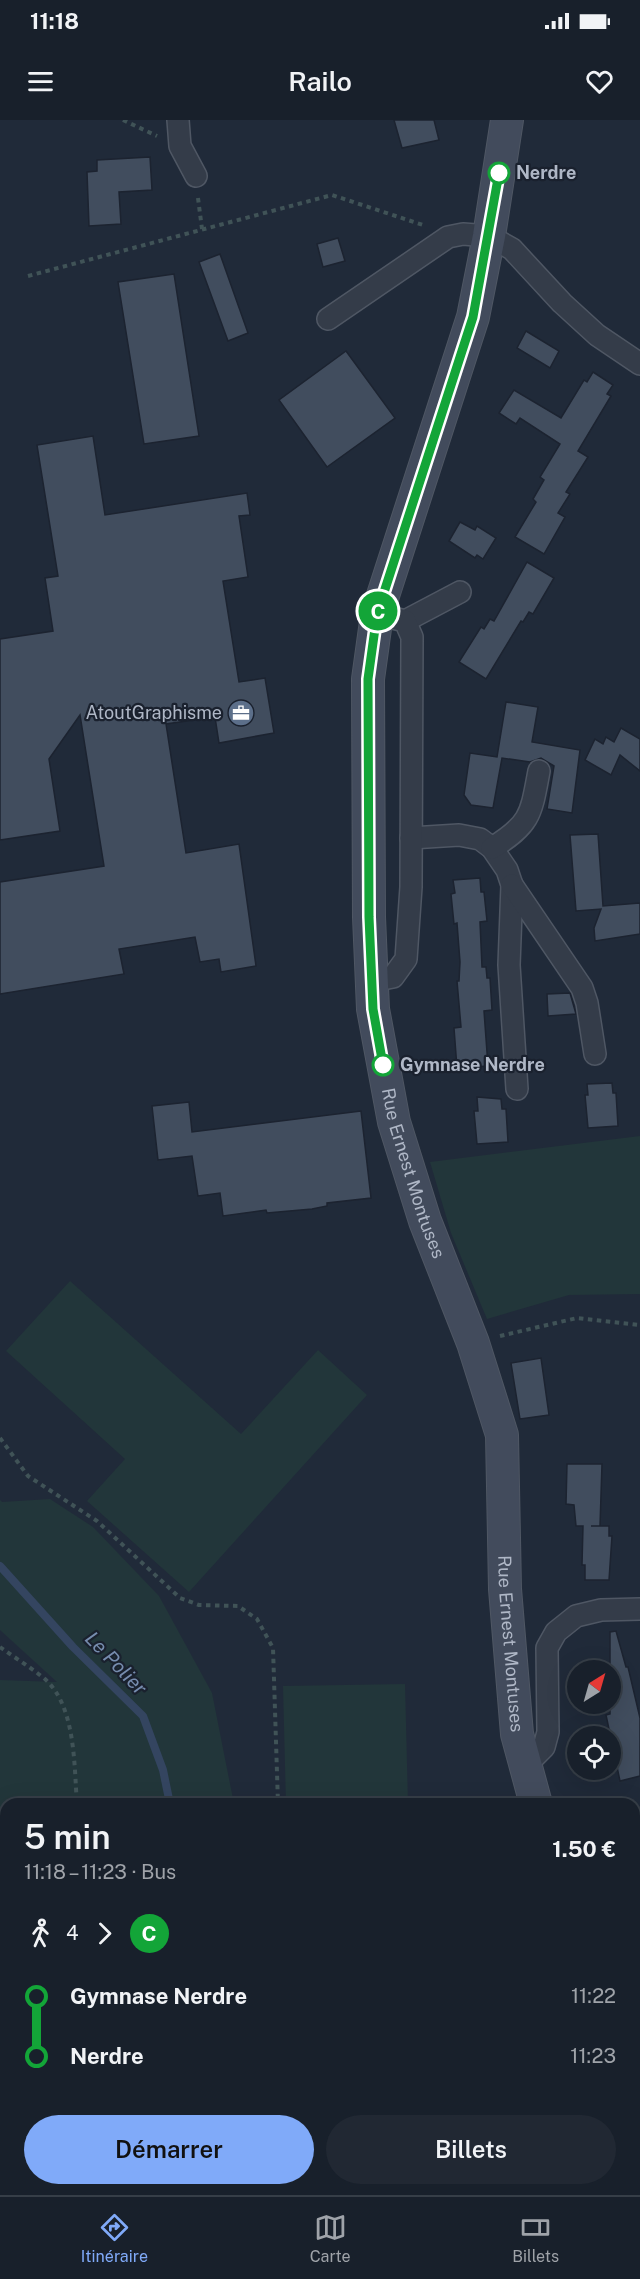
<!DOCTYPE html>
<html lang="fr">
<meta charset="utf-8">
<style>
body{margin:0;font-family:"Public Sans",sans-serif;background:#212833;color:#f1f3f6;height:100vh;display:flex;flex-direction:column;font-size:22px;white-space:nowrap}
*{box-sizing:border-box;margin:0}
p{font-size:20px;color:#9fa3a9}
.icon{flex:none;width:33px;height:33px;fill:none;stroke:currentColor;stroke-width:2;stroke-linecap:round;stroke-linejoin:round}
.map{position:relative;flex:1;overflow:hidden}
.panel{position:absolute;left:0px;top:1678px;width:640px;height:398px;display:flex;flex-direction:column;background:#18202b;border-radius:18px 18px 0 0;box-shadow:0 6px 24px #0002,0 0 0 2px #363e47}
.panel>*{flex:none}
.badge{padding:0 12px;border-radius:20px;font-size:21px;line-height:39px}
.needle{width:39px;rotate:37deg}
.fabs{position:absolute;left:567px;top:1540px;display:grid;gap:12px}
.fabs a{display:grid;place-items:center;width:54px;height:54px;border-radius:50%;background:#18202b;box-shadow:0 6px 24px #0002,0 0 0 2px #363e47;font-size:30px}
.map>.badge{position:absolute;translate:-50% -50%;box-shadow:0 0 0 3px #fff}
.legs{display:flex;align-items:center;gap:9px;height:66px;padding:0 24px;font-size:20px}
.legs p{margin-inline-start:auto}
.summary{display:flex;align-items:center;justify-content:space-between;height:102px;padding:0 24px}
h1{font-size:33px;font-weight:600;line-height:45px}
.cta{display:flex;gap:12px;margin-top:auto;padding:12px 24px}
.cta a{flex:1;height:69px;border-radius:36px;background:#80aaf9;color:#111;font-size:24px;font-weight:600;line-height:69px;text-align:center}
.cta a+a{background:#212833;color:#f1f3f6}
ul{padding:0 24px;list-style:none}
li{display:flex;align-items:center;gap:21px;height:60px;font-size:22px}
li i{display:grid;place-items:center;width:9px;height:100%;margin:0 8px;background:currentColor}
li i::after{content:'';width:15px;height:15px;margin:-8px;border:4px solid;border-radius:50%;background:#18202b}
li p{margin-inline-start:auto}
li:first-child i{background:linear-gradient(#0000 50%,currentColor 0)}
li:last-child i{background:linear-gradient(currentColor 50%,#0000 0)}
.status{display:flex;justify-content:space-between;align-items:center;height:42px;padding:0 30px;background:#18202b;direction:ltr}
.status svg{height:16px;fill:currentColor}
header{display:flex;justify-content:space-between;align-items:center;height:78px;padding:0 24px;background:#18202b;font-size:27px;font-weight:600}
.dock{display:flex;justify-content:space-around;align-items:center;height:84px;border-top:2px solid #363e47;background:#18202b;font-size:16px;color:#9fa3a9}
.dock a{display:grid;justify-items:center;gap:3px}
.dock .selected{color:#80aaf9}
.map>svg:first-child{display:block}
.green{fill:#22363a}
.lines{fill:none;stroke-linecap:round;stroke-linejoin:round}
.stream{stroke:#344560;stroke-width:8}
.building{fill:#414d5e;stroke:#1c2330;stroke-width:1.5}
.lane-casing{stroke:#4f5764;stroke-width:14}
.street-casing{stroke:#4f5764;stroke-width:24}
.secondary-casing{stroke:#4f5764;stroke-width:34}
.path{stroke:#405357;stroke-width:4;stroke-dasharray:4.5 4.5;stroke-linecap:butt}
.lane{stroke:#343c49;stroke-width:10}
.street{stroke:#343c49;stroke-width:21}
.secondary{stroke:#424b5c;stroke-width:32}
.line-1-casing{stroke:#fff;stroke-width:14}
.line-1{stroke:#13a538;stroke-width:9}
.stop-1-dot{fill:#fff;stroke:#13a538;stroke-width:3}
.labels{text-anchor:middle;stroke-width:4.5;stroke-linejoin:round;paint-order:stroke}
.stop-label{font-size:18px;font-weight:bold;fill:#afb7c6;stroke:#1a212e;text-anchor:start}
.poi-label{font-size:18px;fill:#afb7c6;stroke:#1a212e;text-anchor:end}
.street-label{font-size:18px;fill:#afb7c6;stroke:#1a212e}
.water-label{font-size:20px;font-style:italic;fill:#768cae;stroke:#1a212e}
</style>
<div class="status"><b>11:18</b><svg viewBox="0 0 49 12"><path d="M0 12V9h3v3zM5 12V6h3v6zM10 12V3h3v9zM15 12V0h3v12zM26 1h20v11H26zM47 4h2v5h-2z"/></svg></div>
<header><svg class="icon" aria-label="menu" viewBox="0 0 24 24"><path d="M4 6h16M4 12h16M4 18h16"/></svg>Railo<svg class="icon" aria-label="heart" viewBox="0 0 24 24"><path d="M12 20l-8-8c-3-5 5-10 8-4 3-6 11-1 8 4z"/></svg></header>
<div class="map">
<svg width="640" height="2075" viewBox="0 0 640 2075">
<rect width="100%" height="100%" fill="#202a39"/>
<g class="green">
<path d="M640,1016V1174L569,1175L487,1199L451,1113L430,1042Z"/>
<path d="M70,1161L241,1314L318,1230L367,1275L189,1472L87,1381L125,1339L6,1231Z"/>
<path d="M50,1379L93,1407L159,1476L212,1573L234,1684H6V2014L0,2017V1560L57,1562L0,1510V1380L2,1382Z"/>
<path d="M405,1564L408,1684H286L283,1566Z"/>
<path d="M640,1768V2075H611L610,2070H634V1772Z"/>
</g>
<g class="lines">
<g class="stream">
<path d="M0,1446L73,1527L143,1596L163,1650L170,1684"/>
<path d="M381,2070L386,2075"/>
</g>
</g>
<g class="building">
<path d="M394,0H434L439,20L402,28Z"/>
<path d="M150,37L152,70L119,72L121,104L89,106L87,52L97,51V40Z"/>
<path d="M338,118L345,141L323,147L317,124Z"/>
<path d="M220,134L248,213L228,221L199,142Z"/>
<path d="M174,154L199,316L144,324L118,162Z"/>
<path d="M526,211L559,231L550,248L517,228Z"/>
<path d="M346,231L395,298L327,347L279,280Z"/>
<path d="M593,252L613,265L607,274L611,276L578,331L588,337L566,372L570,374L558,393L565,397L544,434L515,417L536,382L533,379L544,360L540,357L560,324L520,298L516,304L499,293L514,270L561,298L584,260L587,262Z"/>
<path d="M93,316L105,395L247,373L250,395L239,396L248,457L223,461L239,562L265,558L274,613L219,623L215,597L166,604L186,733L239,724L256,846L221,852L219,839L200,842L195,817L119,829L124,854L0,874V762L104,746L80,595L49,639L60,711L0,720V519L53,511L45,458L58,456L37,325Z"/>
<path d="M460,402L475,410L477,406L496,418L483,439L477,435L475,438L449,421Z"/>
<path d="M527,442L554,458L533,494L529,492L523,502L521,501L486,559L459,542L481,507L484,509L490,499L494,501Z"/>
<path d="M506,582L538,587L532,622L580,630L572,693L547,689L554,646L541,638L530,642L502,638L493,688L471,685L464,675L470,633L497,637Z"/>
<path d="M621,608L640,619V651L620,635L611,655L585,640L595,619L603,624L606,617L614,622Z"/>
<path d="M598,714L603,786L640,783V814L595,821L594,808L601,789L576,791L570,715Z"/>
<path d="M480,758L481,772H484L487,801L480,802L482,847H486L487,858H490L492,890L484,891L488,946L457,948L454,908L461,907L457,861H459L460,842L457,803L454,804L451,774L455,773L453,760Z"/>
<path d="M570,873L576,894L548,896L547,874Z"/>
<path d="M612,963L613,973H616L618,1006L588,1008L585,975H588L587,964Z"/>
<path d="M477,977L501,979L502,989H506L508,1022L477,1024L474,991H478Z"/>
<path d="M189,982L192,1012L361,991L371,1078L327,1083V1086L312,1089L267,1093L266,1090L223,1096L220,1073L198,1076L192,1036L158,1040L152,986Z"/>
<path d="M541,1238L549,1295L520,1299L511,1243Z"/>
<path d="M567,1344H602L600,1406H591H609V1416H612L609,1460H585V1445H582L583,1406H576L574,1385L566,1384Z"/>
<path d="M616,1511L626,1547H628L640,1598V1656L620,1661L606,1595L610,1594V1512Z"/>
</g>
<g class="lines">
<defs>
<g id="lane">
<path d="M0,2060L6,2057"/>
<path d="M519,2070L522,2075"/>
</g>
<g id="street">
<path d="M178,0L180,26L196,56"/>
<path d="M328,199L448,117L463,114L489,116L512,129L562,183L597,215L640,244"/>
<path d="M405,501L460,472"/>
<path d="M411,718L459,715L480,719L492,728L507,750L512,765L509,845L517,969"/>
<path d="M492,728C531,704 531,694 539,651"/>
<path d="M512,765L582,868L587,883L595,934"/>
<path d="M372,861L393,857L406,839L411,767L412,517L405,501L377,494"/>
<path d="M525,1646L544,1627L548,1612L547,1528L556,1512L576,1496L601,1490L640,1489"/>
<path d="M634,1754L640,1752"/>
</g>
<g id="secondary">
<path id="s1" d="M507,0L489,116L473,197L377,494L368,559L369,797L373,889L394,1002L425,1101L473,1223L502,1315L505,1469L517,1614L536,1684"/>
<path d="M88,2075L99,2070"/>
</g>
</defs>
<use href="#lane" class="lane-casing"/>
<use href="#street" class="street-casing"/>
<use href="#secondary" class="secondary-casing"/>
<g class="path">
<path d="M123,0L157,16"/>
<path d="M198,78L202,109"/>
<path d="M28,156L332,75L426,106"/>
<path d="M500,1216L577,1198L640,1205"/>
<path d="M0,1318L28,1356L97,1401L180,1478L199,1485L238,1486L257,1499L273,1528L278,1684"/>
<path d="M0,1527C15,1538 32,1548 46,1560C76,1588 74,1646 77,1684"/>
<path d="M597,2070L598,2075"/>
</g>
<use href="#lane" class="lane"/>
<use href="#street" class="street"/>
<use href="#secondary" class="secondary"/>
</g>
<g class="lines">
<defs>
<path id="line-1" d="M383,945L373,889L369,797L368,559L377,494L473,197L499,53"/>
</defs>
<use href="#line-1" class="line-1-casing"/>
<use href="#line-1" class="line-1"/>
</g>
<defs>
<symbol id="office-disc" viewBox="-11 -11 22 22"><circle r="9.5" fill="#5c6f8a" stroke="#1a212e"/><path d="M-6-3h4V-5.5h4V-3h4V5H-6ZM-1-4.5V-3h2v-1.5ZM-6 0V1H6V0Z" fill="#fff"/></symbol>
</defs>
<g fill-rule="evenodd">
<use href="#office-disc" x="226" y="578" width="30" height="30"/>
</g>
<g class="stop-1-dot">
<circle cx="499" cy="53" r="10"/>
<circle cx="383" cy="945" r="10"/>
</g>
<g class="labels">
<g class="stop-label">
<text x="516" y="59">Nerdre</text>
<text x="400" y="951">Gymnase Nerdre</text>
</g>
<g class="poi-label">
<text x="222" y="599">AtoutGraphisme</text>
</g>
<g class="street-label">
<text dy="6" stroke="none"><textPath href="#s1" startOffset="1077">Rue Ernest Montuses</textPath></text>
<text dy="6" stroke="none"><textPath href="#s1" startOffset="1563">Rue Ernest Montuses</textPath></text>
</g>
<g class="water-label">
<text transform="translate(116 1543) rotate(46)" y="7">Le Polier</text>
</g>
</g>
</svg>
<div class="fabs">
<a><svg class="needle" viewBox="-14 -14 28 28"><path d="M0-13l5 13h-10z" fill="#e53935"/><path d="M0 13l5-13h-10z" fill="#9fa3a9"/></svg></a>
<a><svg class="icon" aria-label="locate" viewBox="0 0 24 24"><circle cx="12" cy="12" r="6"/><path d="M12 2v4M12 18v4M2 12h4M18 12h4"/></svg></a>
</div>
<b class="badge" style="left:378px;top:491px;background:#13a538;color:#fff">C</b>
<section class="panel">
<div class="summary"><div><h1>5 min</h1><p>11:18 – 11:23 · Bus</p></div><b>1.50 €</b></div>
<div class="legs"><svg class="icon" aria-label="walk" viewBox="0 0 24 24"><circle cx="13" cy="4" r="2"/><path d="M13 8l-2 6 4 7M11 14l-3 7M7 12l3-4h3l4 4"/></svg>4<svg class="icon" aria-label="forward" viewBox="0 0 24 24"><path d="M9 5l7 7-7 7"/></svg><b class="badge" style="background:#13a538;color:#fff">C</b></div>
<ul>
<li><i style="color:#13a538"></i><b>Gymnase Nerdre</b><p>11:22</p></li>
<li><i style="color:#13a538"></i><b>Nerdre</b><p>11:23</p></li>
</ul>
<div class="cta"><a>Démarrer</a><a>Billets</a></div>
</section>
</div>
<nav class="dock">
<a class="selected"><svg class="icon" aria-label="directions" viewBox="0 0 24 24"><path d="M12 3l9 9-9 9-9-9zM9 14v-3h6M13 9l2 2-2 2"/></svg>Itinéraire</a>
<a><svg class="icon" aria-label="map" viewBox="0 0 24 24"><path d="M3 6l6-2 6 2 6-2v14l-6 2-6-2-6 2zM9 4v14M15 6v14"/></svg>Carte</a>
<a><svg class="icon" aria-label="tickets" viewBox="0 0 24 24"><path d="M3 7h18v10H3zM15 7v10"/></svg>Billets</a>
</nav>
